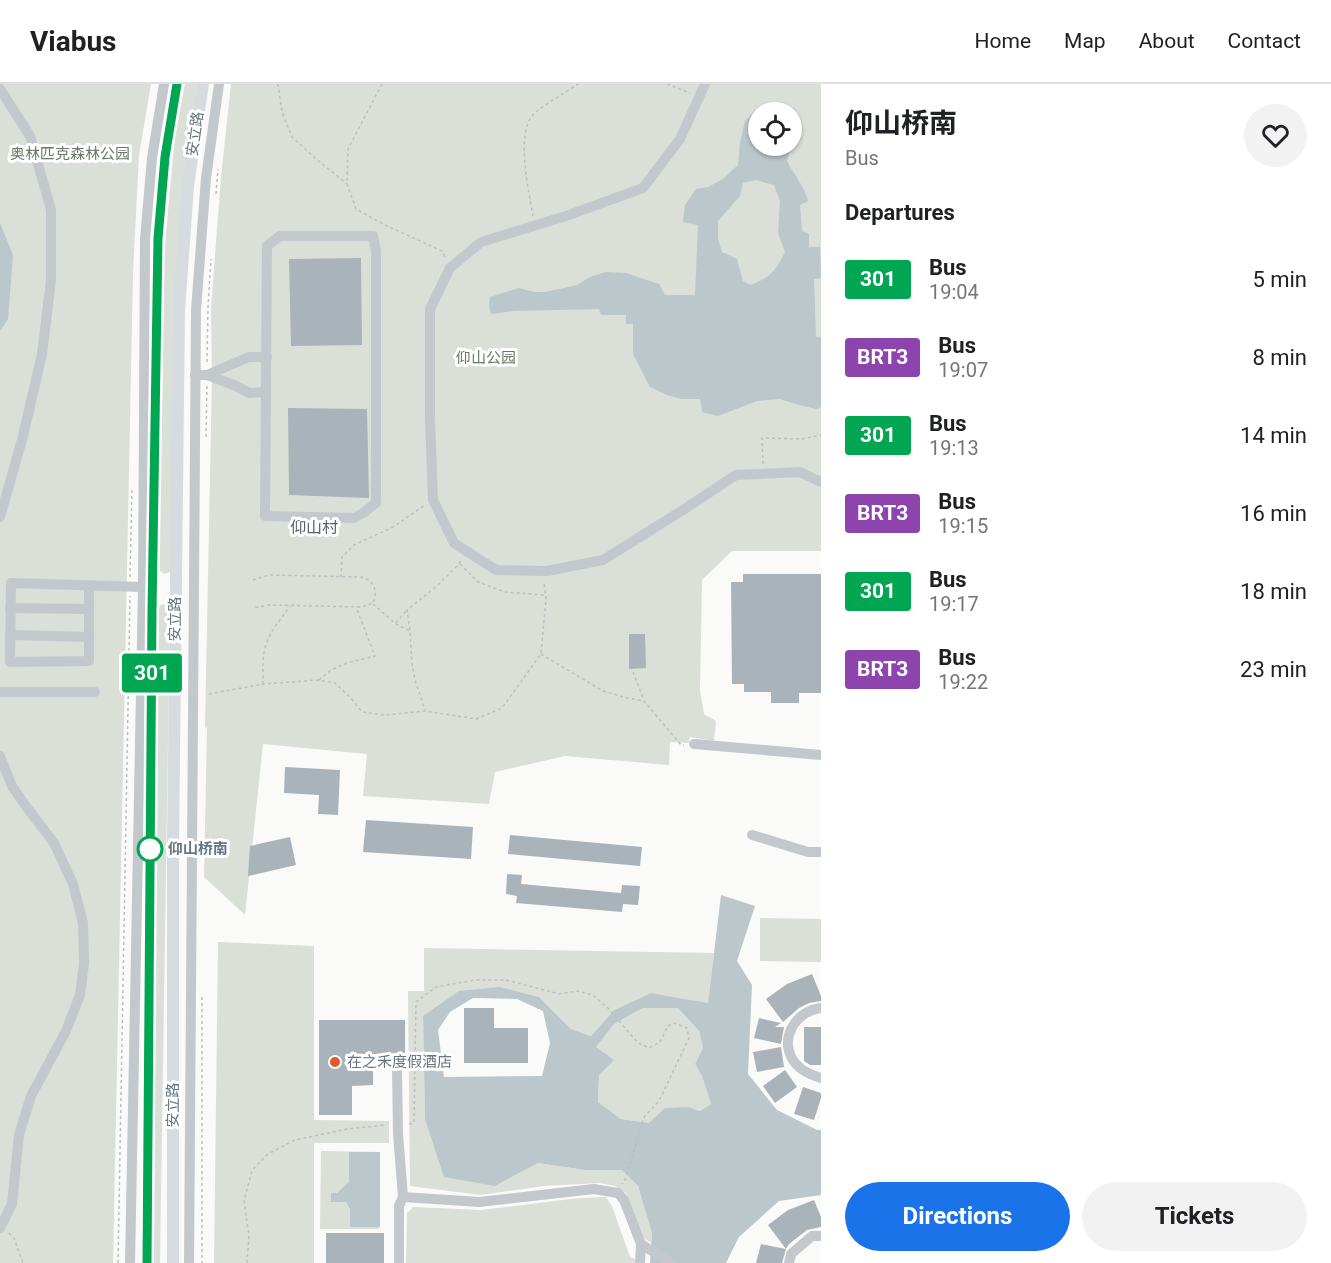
<!DOCTYPE html>
<meta charset="utf-8">
<style>
body{margin:0;font-family:Roboto,"Noto Sans SC",sans-serif;background:#f2f2f2;color:#202124;height:100vh;display:flex;flex-direction:column;font-size:22px;white-space:nowrap}
*{box-sizing:border-box;margin:0}
p{font-size:20px;color:#757577}
.icon{flex:none;width:33px;height:33px;fill:none;stroke:currentColor;stroke-width:2;stroke-linecap:round;stroke-linejoin:round}
.map{position:relative;flex:1;overflow:hidden}
.side{display:flex;flex-direction:column;background:#fff;width:510px}
.side>*{flex:none}
.badge{padding:0 12px;border-radius:4px;font-size:21px;line-height:39px}
.buttons{position:absolute;left:748px;top:18px;display:grid;gap:12px}
.buttons a{display:grid;place-items:center;width:54px;height:54px;border-radius:50%;background:#fff;box-shadow:0 2px 4px #0004;font-size:30px}
.map>.badge{position:absolute;translate:-50% -50%;box-shadow:0 0 0 3px #fff}
h2{padding:0 24px;font-size:22px;line-height:54px}
.round{display:grid;place-items:center;flex:none;width:63px;height:63px;border-radius:32px;background:#f2f2f2}
.overview{display:flex;align-items:center;justify-content:space-between;height:102px;padding:0 24px}
h1{font-size:28px;font-weight:700;line-height:45px}
.primary-button{display:flex;gap:12px;margin-top:auto;padding:12px 24px}
.primary-button a{flex:1;height:69px;border-radius:36px;background:#1a73e8;color:#fff;font-size:24px;font-weight:700;line-height:69px;text-align:center}
.primary-button a+a{background:#f2f2f2;color:#202124}
ul{padding:0;list-style:none}
li{display:flex;align-items:center;gap:18px;height:78px;padding:0 24px}
li div{flex:1}
li b{display:block;font-size:22px}
li em{font-style:normal}
li .badge{min-width:66px;font-weight:700;text-align:center}
header{display:flex;align-items:center;gap:36px;box-sizing:border-box;height:84px;padding:0 30px;background:#fff;border-bottom:2px solid #e0e0e0}
header strong{font-size:28px}
nav{display:flex;gap:33px;margin-inline-start:auto;font-size:21px}
main{display:flex;flex:1;min-height:0}
.map>svg:first-child{display:block}
.green{fill:#dadfd7;fill-rule:evenodd}
.water{fill:#bbc7cb;fill-rule:evenodd}
.building{fill:#aab3b9}
.lines{fill:none;stroke-linecap:round;stroke-linejoin:round}
.path{stroke:#bbbfc2;stroke-width:1.5;stroke-dasharray:3 3;stroke-linecap:butt}
.minor{stroke:#c3c8cc;stroke-width:10}
.major{stroke:#d6dbdf;stroke-width:12}
.line-casing{stroke:#fff;stroke-width:14}
.line{stroke:#00a651;stroke-width:9}
.stop-dot{fill:#fff;stroke:#00a651;stroke-width:3}
.poi-dot{fill:#e4572e;stroke:#fff;stroke-width:2}
.labels{text-anchor:middle;stroke-width:6;stroke-linejoin:round;paint-order:stroke}
.street-label{font-size:15px;fill:#657683;stroke:#fff}
.park-label{font-size:15px;fill:#687a64;stroke:#fff}
.stop-label{font-size:15px;font-weight:bold;fill:#657683;stroke:#fff;text-anchor:start}
.poi-label{font-size:15px;fill:#657683;stroke:#fff;text-anchor:start}
.neighbourhood-label{font-size:16px;fill:#57646e;stroke:#fff}
</style>
<header>
<strong>Viabus</strong>
<nav><a>Home</a><a>Map</a><a>About</a><a>Contact</a></nav>
</header>
<main>
<div class="map">
<svg width="821" height="1179" viewBox="0 0 821 1179">
<rect width="100%" height="100%" fill="#fafaf8"/>
<g class="green">
<path d="M0,0H151L139,71L133,189L113,1179H0Z"/>
<path d="M185,0H197L187,73L172,485L170,488L164,490L158,485L162,213L166,149L175,52Z"/>
<path d="M231,0H821V467H732L702,496L700,607L704,630L716,637L714,657L690,653L689,659L670,658L669,681L565,672L495,688L489,720L363,712L367,670L263,660L245,831L204,793L207,644L205,643L212,292L211,223L221,93ZM759,28H792V62H759Z"/>
<path d="M164,520L169,521L170,527L160,1179H148L157,529L160,521Z"/>
<path d="M760,834L821,835V878L760,877Z"/>
<path d="M218,858L314,862V1036L389,1037V1059H314V1179H214Z"/>
<path d="M424,864L714,869L708,919L651,909L614,926L591,952L571,945L539,913L500,903L423,932L425,1035L495,1102L538,1079L585,1086H622L638,1102L652,1149L651,1159L644,1154L626,1109L615,1102L599,1099L544,1102L481,1111L410,1102L408,907H424Z"/>
<path d="M643,924H678L699,947L703,964L695,980L702,992L711,1020L700,1027L689,1023L649,1039L621,1035L598,1018L599,991L596,963L614,940Z"/>
<path d="M321,1067L380,1068L379,1145H320Z"/>
<path d="M606,1113L612,1122L630,1173L645,1179H406L407,1129L413,1123L481,1126L579,1114Z"/>
</g>
<g class="water">
<path d="M769,23L781,28H759V62H791L787,77C793,89 806,105 808,117L800,121L802,147L809,150V163H820L821,194L814,195L816,253H821V323L817,325L799,321L780,315L757,317L718,332L702,328L700,315H681L667,311L650,303L633,270V240H626V231H601L599,225L514,227L491,230L489,223L490,213L519,204L534,208H545L564,204L577,201L592,192L606,188L626,189L659,200L665,211H695L698,141L683,138L685,121L696,105L708,103L723,95L738,81L740,59L745,37L755,27ZM756,96L774,101L780,117L778,149L785,168C775,188 771,193 750,201L743,197L737,175L722,168L718,155V137L740,112L743,99Z"/>
<path d="M0,139L13,171L8,235L0,247Z"/>
<path d="M721,811L755,822L737,877L752,901L748,990L777,1026L817,1046H821V1111L779,1117L739,1153L726,1179H650L652,1149L638,1102L622,1086H585L538,1079L495,1102L444,1093L425,1035L423,932L459,907L500,903L539,913L571,945L591,952L614,926L651,909L708,919ZM473,914L517,915L543,927L550,959L542,992L444,993L438,946L450,928ZM643,924H678L699,947L703,964L695,980L702,992L711,1020L700,1027L689,1023L665,1024L649,1039L621,1035L598,1018L599,991L614,976L596,963L614,940Z"/>
<path d="M349,1068H380V1143H350V1125L346,1118H331V1109H337L349,1098Z"/>
</g>
<g class="building">
<path d="M361,174L362,261L291,262L289,175Z"/>
<path d="M288,324L367,325L369,414L289,411Z"/>
<path d="M743,490H821V609H799V619H771V608H744V600H732L731,498H743Z"/>
<path d="M629,550H645L646,584L629,585Z"/>
<path d="M285,683L340,686L338,731L318,730L319,711L284,709Z"/>
<path d="M366,736L473,743L471,775L363,768Z"/>
<path d="M510,751L642,763L640,782L508,770Z"/>
<path d="M290,753L296,781L248,792L250,762Z"/>
<path d="M507,790L522,791L521,800L621,809L622,801L640,802L638,821L623,820L622,828L516,819L517,812L506,810Z"/>
<path d="M812,890L821,912V917L809,919L799,924L783,938L766,915L787,900Z"/>
<path d="M464,924H494V944H528V979H464Z"/>
<path d="M759,934L781,939L775,943H784L781,960L754,954Z"/>
<path d="M319,936H405V970H350V986H373V1001L352,1002V1031H319Z"/>
<path d="M804,943H821V981H810L804,977Z"/>
<path d="M781,963L784,983L757,988L753,968Z"/>
<path d="M785,986L797,1003L775,1019L763,1002Z"/>
<path d="M803,1003L821,1009V1014L814,1036L794,1030Z"/>
<path d="M814,1116L821,1133V1143L807,1146L789,1160L786,1165L768,1141L788,1126Z"/>
<rect x="326" y="1149" width="58" height="30"/>
<path d="M761,1160L786,1165L782,1179H756Z"/>
</g>
<g class="lines">
<g class="path">
<path d="M278,0L282,28L292,53L315,74L347,100"/>
<path d="M382,0L348,65L347,100L356,125L385,141L442,167L446,175"/>
<path d="M667,0L690,9"/>
<path d="M216,110L218,85"/>
<path d="M533,132C529,108 516,52 532,32C540,23 566,8 578,0"/>
<path d="M207,278L208,223L211,175"/>
<path d="M206,353L207,301"/>
<path d="M763,380L762,354L802,355L821,351"/>
<path d="M460,480L478,498L505,508L545,511"/>
<path d="M130,493L132,404"/>
<path d="M341,493L342,473L354,461L393,443L425,421"/>
<path d="M253,496L269,491L361,493C375,496 378,508 373,519L362,523L269,521L253,524"/>
<path d="M373,520L396,540L410,547L412,580L415,596L425,626"/>
<path d="M396,539L407,526"/>
<path d="M410,546L407,526L437,502L459,480L461,476"/>
<path d="M541,570L603,607L627,614L644,617L681,661H684"/>
<path d="M633,588L644,616"/>
<path d="M319,596L331,586L347,579L375,572L356,523"/>
<path d="M263,600C263,587 262,572 266,560C271,546 282,534 290,522"/>
<path d="M209,610L263,600L318,596L335,599L350,613L362,628L385,631L425,627L476,635L502,624L541,570L546,515L544,498"/>
<path d="M202,913V1179"/>
<path d="M409,1040L414,1039L416,918L436,903L475,896H506L559,910L577,907L593,911L608,924L638,959L649,964L660,958L668,942L674,939L687,944L689,954L659,1017L644,1033L625,1096L622,1100"/>
<path d="M9,1149L14,1154L23,1179"/>
<path d="M118,1179L130,512"/>
<path d="M247,1179L249,1152L244,1117L252,1086L268,1070L295,1056L347,1045L386,1041"/>
</g>
<g class="minor">
<path d="M705,0L680,55L643,104L566,132L481,158L450,184L430,225V335L433,416L454,459L496,486L547,487L603,476L683,426L736,391L800,388L821,398"/>
<path d="M0,5L30,52L51,126V196L42,270L23,352L0,433"/>
<path d="M280,152H373L376,167V419L363,429L354,434L265,432L267,162Z"/>
<path d="M195,291H207L234,301L249,309L266,308"/>
<path d="M207,291L249,273H267"/>
<path d="M89,502V577L10,578L11,499L143,503"/>
<path d="M10,524L89,525"/>
<path d="M10,551L89,553"/>
<path d="M0,608H95"/>
<path d="M694,660L821,671"/>
<path d="M0,672L12,702L25,721L54,759L73,800L83,839L84,879L80,911L66,947L31,1012L19,1051L12,1120L0,1144"/>
<path d="M752,751L808,768H821"/>
<path d="M821,924C794,927 777,958 796,980C803,988 812,991 821,994"/>
<path d="M397,985L398,1050L403,1113L479,1118L594,1105L618,1109L624,1116L641,1160L671,1179"/>
<path d="M130,1179L143,503L145,155L152,74L164,0"/>
<path d="M189,1179L196,226L206,94L219,0"/>
<path d="M399,1179V1122L403,1113"/>
<path d="M640,1179L641,1160"/>
<path d="M789,1179L791,1170L812,1152H821"/>
</g>
<g class="major">
<path d="M147,1179L152,503L158,154L165,73L177,0"/>
<path d="M173,1179V763L179,226L188,102L203,0"/>
</g>
</g>
<g class="lines">
<defs>
<path id="line" d="M147,1179L152,527L158,154L165,73L177,0"/>
</defs>
<use href="#line" class="line-casing"/>
<use href="#line" class="line"/>
</g>
<circle class="stop-dot" cx="150" cy="765" r="12"/>
<circle class="poi-dot" cx="335" cy="978" r="6"/>
<g class="labels">
<g class="street-label">
<text transform="translate(195 50) rotate(-82)" y="5">安立路</text>
<text transform="translate(175 535) rotate(-90)" y="5">安立路</text>
<text transform="translate(173 1021) rotate(-90)" y="5">安立路</text>
</g>
<g class="park-label">
<text x="70" y="75">奥林匹克森林公园</text>
<text x="486" y="279">仰山公园</text>
</g>
<g class="stop-label">
<text x="168" y="770">仰山桥南</text>
</g>
<g class="poi-label">
<text x="347" y="983">在之禾度假酒店</text>
</g>
<g class="neighbourhood-label">
<text x="314" y="449">仰山村</text>
</g>
</g>
</svg>
<div class="buttons">
<a><svg class="icon" aria-label="locate" viewBox="0 0 24 24"><circle cx="12" cy="12" r="6"/><path d="M12 2v4M12 18v4M2 12h4M18 12h4"/></svg></a>
</div>
<b class="badge" style="left:152px;top:589px;background:#00a651;color:#fff">301</b>
</div>
<section class="side">
<div class="overview"><div><h1>仰山桥南</h1><p>Bus</p></div><a class="round"><svg class="icon" aria-label="heart" viewBox="0 0 24 24"><path d="M12 20l-8-8c-3-5 5-10 8-4 3-6 11-1 8 4z"/></svg></a></div>
<h2>Departures</h2>
<ul>
<li><span class="badge" style="background:#00a651;color:#fff">301</span><div><b>Bus</b><p>19:04</p></div><em>5 min</em></li>
<li><span class="badge" style="background:#8e44ad;color:#fff">BRT3</span><div><b>Bus</b><p>19:07</p></div><em>8 min</em></li>
<li><span class="badge" style="background:#00a651;color:#fff">301</span><div><b>Bus</b><p>19:13</p></div><em>14 min</em></li>
<li><span class="badge" style="background:#8e44ad;color:#fff">BRT3</span><div><b>Bus</b><p>19:15</p></div><em>16 min</em></li>
<li><span class="badge" style="background:#00a651;color:#fff">301</span><div><b>Bus</b><p>19:17</p></div><em>18 min</em></li>
<li><span class="badge" style="background:#8e44ad;color:#fff">BRT3</span><div><b>Bus</b><p>19:22</p></div><em>23 min</em></li>
</ul>
<div class="primary-button"><a>Directions</a><a>Tickets</a></div>
</section>
</main>
